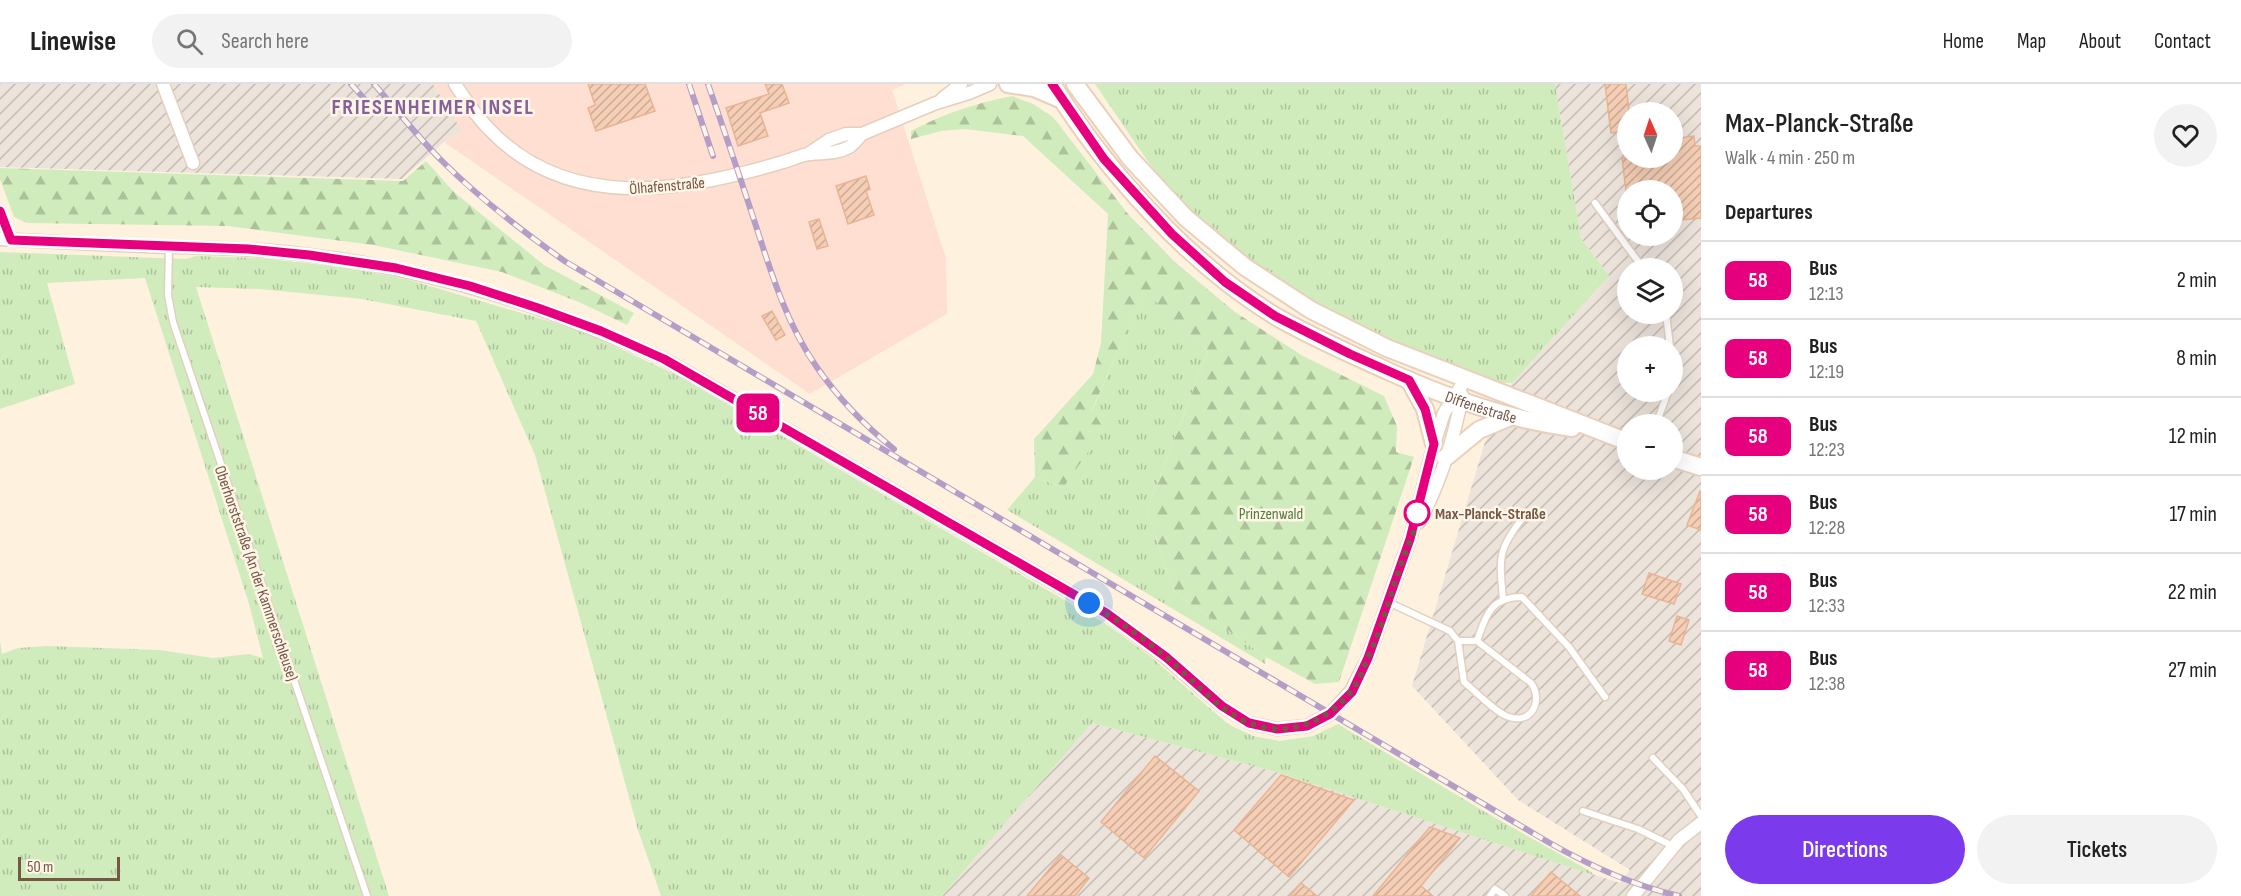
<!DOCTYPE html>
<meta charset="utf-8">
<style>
body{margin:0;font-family:"Sofia Sans Condensed",sans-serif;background:#f2f2f2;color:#222;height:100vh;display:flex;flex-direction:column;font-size:22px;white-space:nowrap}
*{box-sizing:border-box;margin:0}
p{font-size:20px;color:#767676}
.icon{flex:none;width:33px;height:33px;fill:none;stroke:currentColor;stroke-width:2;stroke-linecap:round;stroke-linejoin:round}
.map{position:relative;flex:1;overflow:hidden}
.sheet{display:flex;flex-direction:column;background:#fff;width:540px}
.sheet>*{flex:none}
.badge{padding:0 12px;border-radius:9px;font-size:21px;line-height:39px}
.needle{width:39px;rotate:357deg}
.controls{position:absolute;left:1617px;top:18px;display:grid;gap:12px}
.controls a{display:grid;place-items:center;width:66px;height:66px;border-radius:50%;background:#fff;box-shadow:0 6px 24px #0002;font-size:30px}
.scale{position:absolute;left:18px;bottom:15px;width:102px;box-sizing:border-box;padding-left:6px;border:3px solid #765645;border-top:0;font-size:16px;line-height:21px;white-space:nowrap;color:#765645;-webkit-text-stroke:4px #fff6e7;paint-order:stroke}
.you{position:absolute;width:30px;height:30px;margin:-15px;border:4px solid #fff;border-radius:50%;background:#1a73e8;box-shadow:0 0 0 9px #1a73e833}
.map>.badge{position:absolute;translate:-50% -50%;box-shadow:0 0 0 3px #fff}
h2{padding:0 24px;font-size:22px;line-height:54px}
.round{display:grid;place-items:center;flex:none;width:63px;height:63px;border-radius:32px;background:#f2f2f2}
.headline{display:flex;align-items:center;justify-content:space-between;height:102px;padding:0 24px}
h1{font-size:28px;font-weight:600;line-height:45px}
.button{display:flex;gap:12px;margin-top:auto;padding:12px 24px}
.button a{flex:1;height:69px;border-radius:36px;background:#7c3aed;color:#fff;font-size:24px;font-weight:600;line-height:69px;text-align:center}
.button a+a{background:#f2f2f2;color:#222}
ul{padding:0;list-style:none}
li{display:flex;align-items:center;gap:18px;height:78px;padding:0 24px;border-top:2px solid #e0e0e0}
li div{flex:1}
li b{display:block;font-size:22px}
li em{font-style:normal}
li .badge{min-width:66px;font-weight:700;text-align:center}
header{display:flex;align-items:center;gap:36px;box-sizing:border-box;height:84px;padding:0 30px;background:#fff;border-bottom:2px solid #e0e0e0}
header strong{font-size:28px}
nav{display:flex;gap:33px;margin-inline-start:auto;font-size:21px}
.search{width:420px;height:54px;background:#f2f2f2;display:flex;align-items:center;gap:15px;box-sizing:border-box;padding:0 21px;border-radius:33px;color:#767676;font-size:22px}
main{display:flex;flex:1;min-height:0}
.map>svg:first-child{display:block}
.commercial{fill:#ffdfd2}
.industrial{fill:url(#industrial-furrows);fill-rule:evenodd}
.grass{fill:url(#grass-tufts)}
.forest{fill:url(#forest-firs)}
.building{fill:url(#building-hatch);stroke:#e9b494;stroke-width:1.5}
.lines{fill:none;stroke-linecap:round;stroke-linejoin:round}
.lane-casing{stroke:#e4cfbe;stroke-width:9}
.street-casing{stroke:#e4cfbe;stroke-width:15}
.secondary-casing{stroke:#ead0ba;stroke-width:20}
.lane{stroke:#fff;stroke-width:6}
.street{stroke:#fff;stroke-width:12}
.secondary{stroke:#fff;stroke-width:16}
.rail-casing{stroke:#b49ec7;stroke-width:6}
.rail{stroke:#fff6e7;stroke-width:4;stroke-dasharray:11;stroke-linecap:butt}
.line-casing{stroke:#fff;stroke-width:14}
.line{stroke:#e6007e;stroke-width:9}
.walk{stroke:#765645;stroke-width:6;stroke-dasharray:0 10.8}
.stop-dot{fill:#fff;stroke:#e6007e;stroke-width:3}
.labels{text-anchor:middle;stroke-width:5;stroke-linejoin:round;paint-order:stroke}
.street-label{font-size:16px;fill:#765645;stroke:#fff6e7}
.park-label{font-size:16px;fill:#4f7d3c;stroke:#fff6e7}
.stop-label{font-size:16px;font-weight:bold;fill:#765645;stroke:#fff6e7;text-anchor:start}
.district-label{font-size:22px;font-weight:bold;letter-spacing:1.5px;fill:#86609a;stroke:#fff6e7}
</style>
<header>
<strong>Linewise</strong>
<div class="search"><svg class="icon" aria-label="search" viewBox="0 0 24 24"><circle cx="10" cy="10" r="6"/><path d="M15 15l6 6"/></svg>Search here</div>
<nav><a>Home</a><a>Map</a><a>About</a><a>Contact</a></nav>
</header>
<main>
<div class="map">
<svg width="1701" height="812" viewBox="0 0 1701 812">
<defs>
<pattern id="industrial-furrows" width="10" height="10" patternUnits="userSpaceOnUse" patternTransform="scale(1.5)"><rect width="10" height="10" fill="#ece3db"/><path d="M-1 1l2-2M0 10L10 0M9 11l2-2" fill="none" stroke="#c4bbb3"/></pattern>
<pattern id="grass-tufts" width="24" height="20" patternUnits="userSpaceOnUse" patternTransform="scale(1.5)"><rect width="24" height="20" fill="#d0ecbd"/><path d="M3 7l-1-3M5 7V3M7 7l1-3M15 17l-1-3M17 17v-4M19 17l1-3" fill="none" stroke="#adc29b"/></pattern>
<pattern id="forest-firs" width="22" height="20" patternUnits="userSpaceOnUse" patternTransform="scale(1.5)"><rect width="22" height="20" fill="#d0ecbd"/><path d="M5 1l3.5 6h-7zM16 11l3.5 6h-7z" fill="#adc29b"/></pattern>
<pattern id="building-hatch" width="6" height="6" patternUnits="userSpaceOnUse" patternTransform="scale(1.5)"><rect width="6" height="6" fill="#f5ceb5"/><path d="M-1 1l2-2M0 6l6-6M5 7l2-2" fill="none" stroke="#cbaa95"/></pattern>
</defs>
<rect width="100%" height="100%" fill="#fef2df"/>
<path class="commercial" d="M433,0H906L892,6L946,174L947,230L810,310L444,58L462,47Z"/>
<g class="industrial">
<path d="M0,0H433L462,47L444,58L402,95L0,83Z"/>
<path d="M1555,0H1701V812H942L1092,639L1276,688L1620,799L1630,786L1518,716L1412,602L1485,358L1512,299L1609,192L1581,154ZM1628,28H1672V74H1628ZM1628,106H1672V152H1628ZM1628,184H1672V230H1628ZM1628,262H1672V308H1628ZM1628,340H1672V386H1628Z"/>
</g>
<g class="grass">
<path d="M1095,0H1555L1581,154L1609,192L1512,299H1494L1417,269L1337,231L1285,202L1227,160L1166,104Z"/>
<path d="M0,168L186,175L196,172L259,174L343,183L406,195L579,246L675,290L1106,540L1150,572L1228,640L1253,652L1280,657L1313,652L1338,640L1492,732L1590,787L1594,791L1276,688L1092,639L942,812H661L638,746L535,371L476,237L362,215L259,205L196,203L389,812H0V556L2,570L18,564L47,562L160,566L213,574L249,570L263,574L249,520L145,194L47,199L75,300L0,325Z"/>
<path d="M1144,206L1208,267L1147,426L1174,508L1266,573L1265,580L1007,426L1035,393L1063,404L1092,327Z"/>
</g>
<g class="forest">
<path d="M1012,12L1033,20L1053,33L1128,130L1175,178L1235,228L1303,272L1384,312L1397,342L1396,368L1414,373L1339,598L1315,600L1266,573L1174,508L1147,426L1208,267L1144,207L1092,326L1104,345L1063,404L1035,393L1034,355L1093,290L1101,259L1108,130L1023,52L965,45L941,47L911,55V47C943,30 976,19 1012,12Z"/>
<path d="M426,77L454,108L544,181L634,229L627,241L581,219L502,188L373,161L228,142L27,139L14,133L0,95V84L403,97Z"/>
</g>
<g class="building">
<path d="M588,0H645L655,27L596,47L588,24L595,21Z"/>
<path d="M765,0H782L789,19L760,29L768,52L738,62L726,24L769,10Z"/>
<path d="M1605,0H1626L1629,28H1628V47L1611,49Z"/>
<path d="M1694,52L1695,62H1701V134L1672,137V106H1663V103L1626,107L1622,74H1672V55Z"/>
<path d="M866,92L870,105L866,107L874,131L848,140L836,102Z"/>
<path d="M819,135L828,162L817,165L809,138Z"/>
<path d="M772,227L785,251L776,256L762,232Z"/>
<path d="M1700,407L1701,408V446L1687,441Z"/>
<path d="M1649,489L1681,500L1674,520L1642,510Z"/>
<path d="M1677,532L1689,536L1681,561L1669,557Z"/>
<path d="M1155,672L1199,707L1144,774L1101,738Z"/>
<path d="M1281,691L1354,716L1289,793L1234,746Z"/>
<path d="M1430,743L1460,754L1421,802L1433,812H1373Z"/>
<path d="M1061,771L1089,794L1075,812H1027Z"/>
<path d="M1551,788L1580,812H1531Z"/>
<path d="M1301,799L1317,812H1290Z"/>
</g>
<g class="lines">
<defs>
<g id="lane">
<path d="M1595,119L1643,184"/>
<path d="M0,127L11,155"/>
<path d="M169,163L168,211L173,238L367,812"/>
<path d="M1666,230L1670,262"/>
<path d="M1656,340L1668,308"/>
<path d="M1503,516C1500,476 1496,469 1521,436"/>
<path d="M1388,518L1450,547L1458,557L1464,598C1475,607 1496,629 1509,633C1533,641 1543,615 1531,599L1477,557H1458"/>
<path d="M1477,557C1486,532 1490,513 1522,513L1569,563L1605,613"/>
<path d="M1653,674L1683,705L1701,732"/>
<path d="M1583,727L1638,745L1673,762"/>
<path d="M1490,812L1495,805L1505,812"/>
</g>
<g id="street">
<path d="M163,0L193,79"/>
<path d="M455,0C465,15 475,31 488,44C567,129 684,108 783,78C790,76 797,73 804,71C819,68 835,71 849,63C854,60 858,54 862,50"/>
<path d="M942,15L961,0"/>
<path d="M808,70L829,56L846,50H862L936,19L969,9L990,0"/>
<path d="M0,155C57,158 115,161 172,163C218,164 263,165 308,171C433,185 550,224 664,275L1106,529L1165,573L1222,622L1249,639L1277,645L1307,642L1330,630L1351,607L1368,574L1410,455L1434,360L1444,329L1465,296"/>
<path d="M1419,438C1439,402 1455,352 1462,311"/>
<path d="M1633,812L1679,756L1701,739"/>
</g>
<g id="secondary">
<path d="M1008,0L1034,4L1062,16"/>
<path id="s1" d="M1052,0C1106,87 1187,178 1275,232C1311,253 1351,270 1390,288C1448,314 1509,336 1572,344"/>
<path d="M1075,0L1130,74L1186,134L1245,183L1311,226L1387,264L1628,358"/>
<path d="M1409,296L1425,325L1434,360"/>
<path d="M1445,374L1479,346L1510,333"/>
<path d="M1672,374L1701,383"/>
</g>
</defs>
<use href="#lane" class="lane-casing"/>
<use href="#street" class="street-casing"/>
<use href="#secondary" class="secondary-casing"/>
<use href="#lane" class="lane"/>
<use href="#street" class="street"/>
<use href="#secondary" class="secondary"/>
<defs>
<g id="rail">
<path d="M351,0L377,29"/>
<path d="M374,0C396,25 417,52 441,76C479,114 522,147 566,178L1548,758C1590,782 1632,801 1679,812"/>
<path d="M689,0L713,72"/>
<path d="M708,0C724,46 740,93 755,139C771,188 786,239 816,282C838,314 864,341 894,365"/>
</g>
</defs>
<use href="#rail" class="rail-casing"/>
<use href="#rail" class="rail"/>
</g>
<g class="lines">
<defs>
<path id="line" d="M0,127L11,156L248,165L309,171L396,184L470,202L538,224L601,247L664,275L1106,529L1166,573L1222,622L1249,639L1277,645L1307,642L1330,630L1352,608L1368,574L1410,455L1434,360L1425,325L1409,296L1350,270L1275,232L1225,198L1172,150L1104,75L1052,0"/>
</defs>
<use href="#line" class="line-casing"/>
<use href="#line" class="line"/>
<path class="walk" d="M1089,519C1116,535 1143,554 1167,574C1193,595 1218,626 1249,639C1287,654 1326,639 1351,608C1357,600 1363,586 1367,576C1388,531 1397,480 1420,435L1417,429"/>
</g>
<circle class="stop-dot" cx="1417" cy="429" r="12"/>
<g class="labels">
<g class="street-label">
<text transform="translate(667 101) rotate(-5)" y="6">Ölhafenstraße</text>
<text dy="6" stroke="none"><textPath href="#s1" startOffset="550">Diffenéstraße</textPath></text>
<text transform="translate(257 489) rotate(71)" y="6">Oberhorststraße (An der Kammerschleuse)</text>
</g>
<g class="park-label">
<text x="1271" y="435">Prinzenwald</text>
</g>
<g class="stop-label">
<text x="1435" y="435">Max-Planck-Straße</text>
</g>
<g class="district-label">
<text x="433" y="30">FRIESENHEIMER INSEL</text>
</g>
</g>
</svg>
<div class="controls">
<a><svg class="needle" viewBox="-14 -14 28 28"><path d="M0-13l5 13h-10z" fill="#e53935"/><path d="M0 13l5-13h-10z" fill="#767676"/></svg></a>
<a><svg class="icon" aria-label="locate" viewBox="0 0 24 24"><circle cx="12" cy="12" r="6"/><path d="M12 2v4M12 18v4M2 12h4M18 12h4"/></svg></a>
<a><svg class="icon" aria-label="layers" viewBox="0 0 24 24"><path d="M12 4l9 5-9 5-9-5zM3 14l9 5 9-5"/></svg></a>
<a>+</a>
<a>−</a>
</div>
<div class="scale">50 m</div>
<div class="you" style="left:1089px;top:519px"></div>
<b class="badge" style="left:758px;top:329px;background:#e6007e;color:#fff">58</b>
</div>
<section class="sheet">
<div class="headline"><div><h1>Max-Planck-Straße</h1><p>Walk · 4 min · 250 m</p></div><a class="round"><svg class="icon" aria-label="heart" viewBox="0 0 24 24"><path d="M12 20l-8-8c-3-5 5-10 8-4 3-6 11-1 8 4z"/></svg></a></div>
<h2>Departures</h2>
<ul>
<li><span class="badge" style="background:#e6007e;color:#fff">58</span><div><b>Bus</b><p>12:13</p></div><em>2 min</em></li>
<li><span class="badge" style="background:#e6007e;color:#fff">58</span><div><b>Bus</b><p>12:19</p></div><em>8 min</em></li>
<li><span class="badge" style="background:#e6007e;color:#fff">58</span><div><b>Bus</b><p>12:23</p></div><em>12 min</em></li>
<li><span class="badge" style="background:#e6007e;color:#fff">58</span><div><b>Bus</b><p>12:28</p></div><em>17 min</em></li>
<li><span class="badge" style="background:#e6007e;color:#fff">58</span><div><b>Bus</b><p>12:33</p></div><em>22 min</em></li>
<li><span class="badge" style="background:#e6007e;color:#fff">58</span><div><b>Bus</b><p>12:38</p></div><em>27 min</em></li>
</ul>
<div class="button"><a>Directions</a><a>Tickets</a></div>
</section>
</main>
